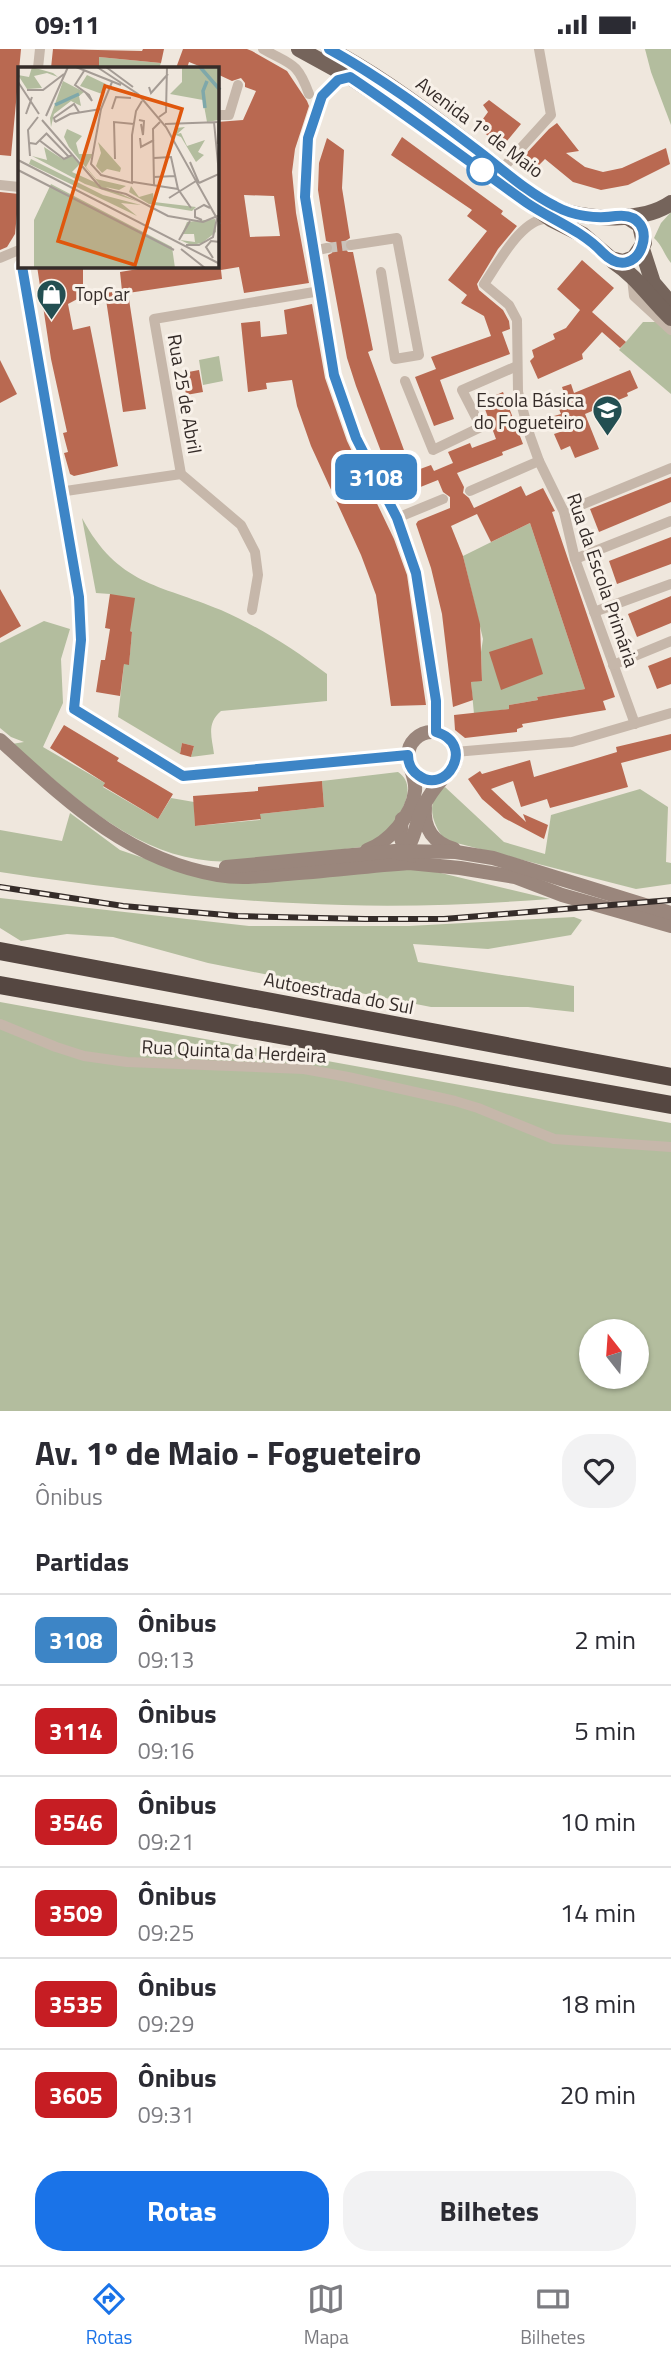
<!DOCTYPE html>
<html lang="pt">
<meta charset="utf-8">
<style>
body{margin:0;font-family:"Titillium Web",sans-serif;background:#f2f2f3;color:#2b2b33;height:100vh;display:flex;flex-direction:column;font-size:26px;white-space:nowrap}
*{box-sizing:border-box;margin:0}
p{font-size:23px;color:#7c7c81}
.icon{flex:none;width:38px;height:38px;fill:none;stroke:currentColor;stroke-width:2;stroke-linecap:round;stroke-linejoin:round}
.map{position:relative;height:1362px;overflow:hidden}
.sheet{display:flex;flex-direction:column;background:#fff;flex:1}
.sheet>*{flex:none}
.badge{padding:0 14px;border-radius:10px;font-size:24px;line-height:46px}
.needle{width:46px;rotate:343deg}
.buttons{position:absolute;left:579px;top:1270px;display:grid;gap:14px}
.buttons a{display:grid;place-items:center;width:70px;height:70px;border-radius:50%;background:#fff;box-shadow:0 2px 5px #0004;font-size:35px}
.map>.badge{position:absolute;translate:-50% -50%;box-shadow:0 0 0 4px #fff}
h2{padding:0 35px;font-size:26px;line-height:63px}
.round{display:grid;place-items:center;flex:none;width:74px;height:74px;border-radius:28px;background:#f2f2f3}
.summary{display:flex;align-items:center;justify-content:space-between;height:119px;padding:0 35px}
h1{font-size:33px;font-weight:700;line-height:52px}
.action{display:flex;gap:14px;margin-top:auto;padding:14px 35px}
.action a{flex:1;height:80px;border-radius:28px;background:#1a73e8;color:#fff;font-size:28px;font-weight:700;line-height:80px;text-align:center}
.action a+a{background:#f2f2f3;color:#2b2b33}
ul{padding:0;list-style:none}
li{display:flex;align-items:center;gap:21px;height:91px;padding:0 35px;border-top:2px solid #e1e1e2}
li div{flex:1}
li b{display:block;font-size:26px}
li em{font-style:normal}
li .badge{min-width:77px;font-weight:700;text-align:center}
.status{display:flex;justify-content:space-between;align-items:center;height:49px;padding:0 35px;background:#fff;direction:ltr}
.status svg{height:19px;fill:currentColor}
.tab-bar{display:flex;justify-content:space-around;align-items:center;height:98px;border-top:2px solid #e1e1e2;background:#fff;font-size:19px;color:#7c7c81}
.tab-bar a{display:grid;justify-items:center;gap:4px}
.tab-bar .current{color:#1a73e8}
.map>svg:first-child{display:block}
.green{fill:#b3bd9e;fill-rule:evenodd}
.building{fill:#b96951;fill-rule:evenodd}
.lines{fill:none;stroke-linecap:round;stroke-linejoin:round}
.street-tunnel{stroke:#cac2b9;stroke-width:10;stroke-dasharray:10 5;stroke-linecap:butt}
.street{stroke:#c6b7aa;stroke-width:10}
.secondary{stroke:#9a867c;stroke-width:14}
.primary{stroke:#75645b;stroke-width:16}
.highway{stroke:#554741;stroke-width:18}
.rail-casing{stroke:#352c29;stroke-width:6}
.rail{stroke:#f8f1e9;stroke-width:3.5;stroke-dasharray:10;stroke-linecap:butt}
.line-casing{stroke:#fff;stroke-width:16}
.line{stroke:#3d85c6;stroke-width:10}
.stop-dot{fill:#fff;stroke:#3d85c6;stroke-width:3.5}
.labels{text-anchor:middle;stroke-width:6;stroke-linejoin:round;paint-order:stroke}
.street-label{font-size:19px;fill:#352c29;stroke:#f8f1e9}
.poi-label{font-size:19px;fill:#352c29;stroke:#f8f1e9;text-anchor:start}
.inset-river{fill:none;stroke:#7fa8aa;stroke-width:3.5}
.inset-road{fill:none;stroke:#a59c95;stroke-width:2}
.view{fill:#df570d;fill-opacity:0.15;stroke:#df570d;stroke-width:3.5}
.inset-edge{fill:none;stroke:#352c29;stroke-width:3.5}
</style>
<div class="status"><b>09:11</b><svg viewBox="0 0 49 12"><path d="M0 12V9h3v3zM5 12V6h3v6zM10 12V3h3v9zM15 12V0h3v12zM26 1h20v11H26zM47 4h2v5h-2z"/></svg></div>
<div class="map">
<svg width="671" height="1362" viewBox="0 0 671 1362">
<rect width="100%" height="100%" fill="#efe7dd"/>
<g class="green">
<path d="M645,0H671V76L651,23Z"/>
<path d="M99,8L161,14L159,19H99Z"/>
<path d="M671,163V214C664,206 663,197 654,189L661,174Z"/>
<path d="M643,273H656L671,286V345L619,301Z"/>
<path d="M219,307L223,332L203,336L199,311Z"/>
<path d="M82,469C118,536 158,535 221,561C261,579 292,599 327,625V652L221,662C206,675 212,688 214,705L191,708L194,697L182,694L180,705L118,668L124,615H129L132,583L130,582L110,545L96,544Z"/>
<path d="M530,474L585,640L537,648L538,651L509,656V660L474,665L471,633L482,631L481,603L483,590L463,507Z"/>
<path d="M44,572L70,580L61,610L63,654L43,698L105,734L103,738L158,770L171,749L194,753L195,777L260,771V765L324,758L322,732L398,723C422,739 395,776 380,789C374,794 367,796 360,798C311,804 260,816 211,812C130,805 71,744 12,695L24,693L11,688L0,679V594Z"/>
<path d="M445,738L504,793L545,805L551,766L640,740L668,758L666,813L671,814V835L636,840L445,791C432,775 424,751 445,738Z"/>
<path d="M70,764L120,801L164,816L213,829L424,820L550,850C481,855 412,858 343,856C228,853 113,840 0,823V781L62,792Z"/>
<path d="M0,849L249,877H409L574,868L582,871L571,886L488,900L413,895L418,913L574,937V963L528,958H431L208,914L113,888L67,885L21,892L0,879Z"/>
<path d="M0,953L671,1074V1362H0ZM592,1283H637V1328H592Z"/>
</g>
<g class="building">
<path d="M0,0H21L11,107L0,106Z"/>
<path d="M53,0L142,2L143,0H164L161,14L99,8V19H51Z"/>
<path d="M183,0H247L252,2L287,22L307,52L309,57L295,100L292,123L296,164L309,234L244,244L239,218L221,221L222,230L128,244L146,360L123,363L105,244L122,242L120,223L156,217H217V73L243,71L256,42L245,38V34L241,29L232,32L217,25V19H204L189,13L187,19H176ZM244,146L274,147L280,187L250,188Z"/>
<path d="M489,51L521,75L502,98L477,78L488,63L483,56Z"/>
<path d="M557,74L579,102L566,104L585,118L603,123L622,119L666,99L670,115L628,136L601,141L573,133L545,110L534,121L521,110L549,80Z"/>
<path d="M402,88L503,162L501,165L517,177L498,200L477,235L479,241L503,261L509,272L510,280L502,283L510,305L440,331L454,370L434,377L415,328L436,320L431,308L491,287L484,267L461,254L467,246L448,231L487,182L467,167L472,161L391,106Z"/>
<path d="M327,89L344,101L342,139L350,189L344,193V198L348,203H353L373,301L368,303L412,423L431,416L434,422L453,414L448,403L470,394L472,399L496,390L482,352L503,343L523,395L502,403L503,406L457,424L464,438L463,444L469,449L474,459L521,437L526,447L543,439L555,462L552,463L615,648L603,652L606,661L522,675L523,678L517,680V683L465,689L455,681L454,666L509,660V656L538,651L537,648L585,640L530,474L491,493L477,465L451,477L463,507L480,575L482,632L471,633L473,651L453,658L442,565L431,519L416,475L418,472L450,459V448L443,443L438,431L398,447L356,337L347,309L328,206L332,204L334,198L332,194L326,192L318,141L319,114Z"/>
<path d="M0,143L19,145L15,185L7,198L0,201Z"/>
<path d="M582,211L614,239L592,263L626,293L620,299L602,283L582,305L583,310L538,330L530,312L534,308L532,301L555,290L553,285L566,279L580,261L557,240Z"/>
<path d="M37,217H83V247L68,255L73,281L90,277L118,417L74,427L70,425L64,404L68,403L63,384L67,383L51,310Z"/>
<path d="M312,255L325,329L347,392L394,490L407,526L426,656L391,657L376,546L361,506L311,397L297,357L292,331L266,334L267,340L248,343L241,274L260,272L261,288L287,285L284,261Z"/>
<path d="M0,311L17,345L0,354Z"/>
<path d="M199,321L203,343L186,346L183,324Z"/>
<path d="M630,321L638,339L627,344L628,347L585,365L599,400L575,409L570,397L561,401L554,385L560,383L554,367L561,365L554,348L564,344L562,338L571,335L574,344Z"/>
<path d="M671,428V453L599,483L590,460Z"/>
<path d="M671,488V515L617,535L609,512Z"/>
<path d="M0,540L21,577L0,589Z"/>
<path d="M110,545L135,549L130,582L132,583L129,616L124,615L120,647L96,643L101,611H105L110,580L105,579Z"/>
<path d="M671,547V574L637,588L628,565Z"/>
<path d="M532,589L543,625L501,641L489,603Z"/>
<path d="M671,608V635L657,640L648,617Z"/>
<path d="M64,676L119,709L117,712L173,745L158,770L103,737L105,734L50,699Z"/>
<path d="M671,685V701L621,714L628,738L550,759L547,750L521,758L513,732L491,740L526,773L523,765L548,776L544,790L504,769L482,750L468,730L480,722L482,725L530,711L534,728L617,703L616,698Z"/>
<path d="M182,694L194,697L191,708L180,705Z"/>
<path d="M322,732L324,758L260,765L261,770L195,777L193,747L258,742V738Z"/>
</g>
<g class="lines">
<path class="street-tunnel" d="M327,199L351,196"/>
<g class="street">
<path d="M263,0C291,16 297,12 309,45"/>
<path d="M38,19L40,0"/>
<path d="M217,66H229L238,36"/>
<path d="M502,120L551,66L539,0"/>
<path d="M0,136L19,138"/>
<path d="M550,170C523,166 498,215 484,235L509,256L517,271L518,343L530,387L539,412L564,463L575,510L635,675"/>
<path d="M351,196L397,189L419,306L395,310L381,223"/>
<path d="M313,202L327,199"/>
<path d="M0,209L19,201"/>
<path d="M22,217L81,569L74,660L183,727L408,706"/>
<path d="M632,229L634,247L671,281"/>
<path d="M405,332L433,401L481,378L462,341L517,317"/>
<path d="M470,442L539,412"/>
<path d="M59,443L181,425"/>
<path d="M564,463L671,419"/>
<path d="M397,469L443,450"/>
<path d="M575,510L671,472"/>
<path d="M252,561L258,526L255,503L241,476L181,425L154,270L320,242"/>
<path d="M594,563L671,535"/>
<path d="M613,616L671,592"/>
<path d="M455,703L572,693L671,664"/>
<path d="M0,975L56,998L84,1007L127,1013L304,1020L348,1028L455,1052L478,1059L554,1090L671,1098"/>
</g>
<g class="secondary">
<path d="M350,28L338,31L322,47L308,89L305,148L334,326L356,389L397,469L416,524L436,652V683"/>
<circle cx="432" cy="707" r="24"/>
<path d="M0,691C65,750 127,811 218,826C241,830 264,827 287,825C328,822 368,817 409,814L460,819L515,828L562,846L671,877"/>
<path d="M425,758C423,780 434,794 454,800"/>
<path d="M402,770C400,786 399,796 412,807"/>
<path d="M367,801C389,793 412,767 415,742C416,734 413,727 411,720"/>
<path d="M401,805C415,795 415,775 422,760C428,747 435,738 444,728"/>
<path d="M226,818L395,802L456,803L493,809L671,864"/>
</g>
<g class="primary">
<path d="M299,0L350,28L412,69L551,170L583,186L611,210L623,213L634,209L644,194L640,176L626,167"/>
<path d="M329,0C384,29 434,68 483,106C507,124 530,146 557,159C587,172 644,173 671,154"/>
<path d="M642,200L653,234L671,255"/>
<path d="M613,212C637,228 650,249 671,269"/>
</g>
<g class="highway">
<path d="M0,902L671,1028"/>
<path d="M0,936L671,1056"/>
</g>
<defs>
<path id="rail" d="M0,838L123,857L237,867L365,870H444L671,851"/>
</defs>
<use href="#rail" class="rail-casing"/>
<use href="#rail" class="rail"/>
</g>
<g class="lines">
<defs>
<path id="line" d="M22,217L79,548L81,591L74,660L183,727L408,706C408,714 411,721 418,726C446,748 477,695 436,683V652L416,524L397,469L356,389L334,326L305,148L308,89L322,47L338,31L350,28C410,68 468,112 527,154C552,171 581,181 602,203C640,242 666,161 616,167C596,170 573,167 555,157C525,142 500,118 473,98C427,63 380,28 329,0"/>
</defs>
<use href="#line" class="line-casing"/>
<use href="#line" class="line"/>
</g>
<defs>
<symbol id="shop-pin" viewBox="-11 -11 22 30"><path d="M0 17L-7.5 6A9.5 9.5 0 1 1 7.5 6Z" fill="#234f52" stroke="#f8f1e9"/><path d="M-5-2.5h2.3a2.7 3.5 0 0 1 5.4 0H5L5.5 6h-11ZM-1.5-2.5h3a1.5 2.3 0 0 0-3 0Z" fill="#fff"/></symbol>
<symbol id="school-pin" viewBox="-11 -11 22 30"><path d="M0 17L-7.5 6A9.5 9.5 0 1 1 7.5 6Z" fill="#234f52" stroke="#f8f1e9"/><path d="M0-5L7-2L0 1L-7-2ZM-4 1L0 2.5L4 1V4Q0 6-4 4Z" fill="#fff"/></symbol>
</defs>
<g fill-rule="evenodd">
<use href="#shop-pin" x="34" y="228" width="35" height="47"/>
<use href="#school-pin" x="590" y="344" width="35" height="47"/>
</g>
<circle class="stop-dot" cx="482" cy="121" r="14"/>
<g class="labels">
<g class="street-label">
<text transform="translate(480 78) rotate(37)" y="7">Avenida 1º de Maio</text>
<text transform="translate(185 345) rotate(80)" y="7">Rua 25 de Abril</text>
<text transform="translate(603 531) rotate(71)" y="7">Rua da Escola Primária</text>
<text transform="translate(339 944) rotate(11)" y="7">Autoestrada do Sul</text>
<text transform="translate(234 1002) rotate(3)" y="7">Rua Quinta da Herdeira</text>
</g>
<g class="poi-label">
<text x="75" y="252">TopCar</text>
<text x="584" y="358" text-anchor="end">Escola Básica<tspan x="584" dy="22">do Fogueteiro</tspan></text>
</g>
</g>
<g transform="translate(18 18)">
<rect width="201" height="201" fill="#efe7dd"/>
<path d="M14,0L35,6L40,10L29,6L16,9L24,21L9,22L0,8L11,10ZM201,0V53L189,55L185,33L152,27L164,15V1ZM69,8L88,17L84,27L62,19ZM45,14L66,25L61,29L63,39L53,34L36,47L33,60L32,51ZM167,60L159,67L163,66L169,79L187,73L180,85L186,88L178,95L163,70L155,67L158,61ZM49,62L64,69L58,76L61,87H75L68,100L78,112L108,119L101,123L83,119L51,80L46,70ZM80,75L103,101L102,105L89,102L84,106L78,99L83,86ZM26,80L46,93L53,88L62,97L54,105L121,135L67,117L14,89L29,93ZM13,92L85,128L123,138L103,136L119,149L11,97ZM33,117L154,180L157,201H16V153ZM113,119L121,130L135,126L136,135L178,140L174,144L131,137L111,125ZM197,152L198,165L184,176L173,178L162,173L177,175L176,167H164L169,155Z" fill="#b3bd9e"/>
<path class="inset-river" d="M182,0L202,23M37,38L61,27M187,41L185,24L189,14"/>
<path class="inset-road" d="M58,0L103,18M79,0L120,27L148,60L202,157M88,0L115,20M66,4L57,18L71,28L74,34L67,25M0,15L21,47M94,15L83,42L73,97L83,108L114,116V68L118,44L124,34M131,20L133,26L150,7M9,23H25L46,7M12,36L8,47L14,30M94,42L98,30L113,31M28,49L50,0M141,50L148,45L149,0M24,53L83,121L108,127L150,149L185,155L202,148M121,53L126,54L125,68L123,57M37,55L52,47L83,42M37,55L36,51L56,37L61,45M200,55V77M147,57L202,55M28,66L51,90M122,71L123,80L136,73M21,73L46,92L54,88M12,76L18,77L29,66M12,89L10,63L20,50M136,91L153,90L160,122L173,141M97,92L96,55L116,57M0,93L202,197M172,95L181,116M0,103L156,183M136,110L157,109M115,115L160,122M181,116L201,107L196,55M136,118L135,62L142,55M151,131L178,114M184,153L177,150V143L186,138L192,141M161,173L172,154M168,178H181L195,170L199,151M163,182L187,201M195,191L188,180L193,174L202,175"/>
<path class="view" d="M87,19L164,42L117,198L40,174Z"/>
<rect width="201" height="201" class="inset-edge"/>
</g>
</svg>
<div class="buttons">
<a><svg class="needle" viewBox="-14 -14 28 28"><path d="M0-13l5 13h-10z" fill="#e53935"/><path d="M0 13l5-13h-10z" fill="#7c7c81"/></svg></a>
</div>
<b class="badge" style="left:376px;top:428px;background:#3d85c6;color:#fff">3108</b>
</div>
<section class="sheet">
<div class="summary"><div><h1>Av. 1º de Maio - Fogueteiro</h1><p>Ônibus</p></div><a class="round"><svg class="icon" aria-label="heart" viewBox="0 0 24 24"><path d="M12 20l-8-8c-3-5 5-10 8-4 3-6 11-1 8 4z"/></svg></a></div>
<h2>Partidas</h2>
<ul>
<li><span class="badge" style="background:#3d85c6;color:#fff">3108</span><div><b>Ônibus</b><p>09:13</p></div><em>2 min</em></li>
<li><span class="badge" style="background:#c61d23;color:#fff">3114</span><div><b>Ônibus</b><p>09:16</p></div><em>5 min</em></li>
<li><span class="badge" style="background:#c61d23;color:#fff">3546</span><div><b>Ônibus</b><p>09:21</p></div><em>10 min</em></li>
<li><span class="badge" style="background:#c61d23;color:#fff">3509</span><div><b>Ônibus</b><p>09:25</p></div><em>14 min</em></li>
<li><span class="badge" style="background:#c61d23;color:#fff">3535</span><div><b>Ônibus</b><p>09:29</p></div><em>18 min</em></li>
<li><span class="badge" style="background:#c61d23;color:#fff">3605</span><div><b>Ônibus</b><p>09:31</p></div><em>20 min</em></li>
</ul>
<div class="action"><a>Rotas</a><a>Bilhetes</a></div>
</section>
<nav class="tab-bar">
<a class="current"><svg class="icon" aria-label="directions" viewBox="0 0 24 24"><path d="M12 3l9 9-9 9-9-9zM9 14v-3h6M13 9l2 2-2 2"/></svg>Rotas</a>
<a><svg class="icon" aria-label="map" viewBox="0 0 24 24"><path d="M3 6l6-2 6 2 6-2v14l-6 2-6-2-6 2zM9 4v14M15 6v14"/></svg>Mapa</a>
<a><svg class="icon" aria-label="tickets" viewBox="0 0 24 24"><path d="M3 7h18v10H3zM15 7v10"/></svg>Bilhetes</a>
</nav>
